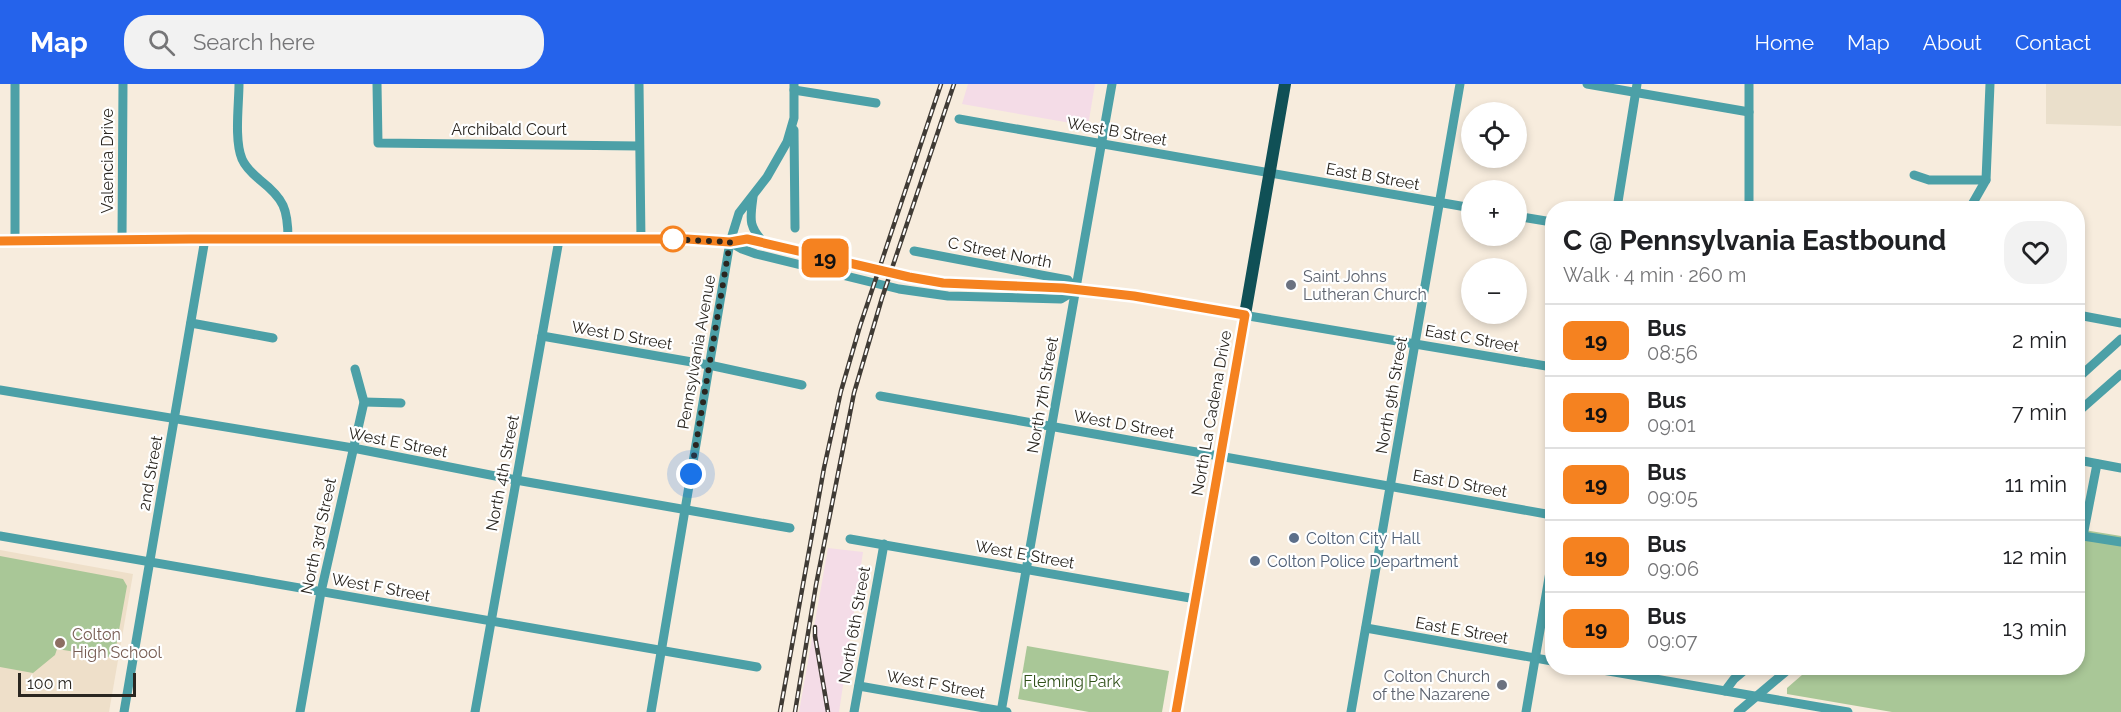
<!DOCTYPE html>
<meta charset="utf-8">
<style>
body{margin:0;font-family:Raleway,sans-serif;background:#f2f2f2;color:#202124;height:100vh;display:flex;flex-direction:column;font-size:22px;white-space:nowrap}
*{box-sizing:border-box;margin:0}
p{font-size:20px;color:#757577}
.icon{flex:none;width:33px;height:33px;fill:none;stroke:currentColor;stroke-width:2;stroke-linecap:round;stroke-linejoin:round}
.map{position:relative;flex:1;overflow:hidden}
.panel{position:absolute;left:1545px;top:117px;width:540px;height:474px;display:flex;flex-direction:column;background:#fff;border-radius:24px;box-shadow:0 3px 9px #0003}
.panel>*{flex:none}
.badge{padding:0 12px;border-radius:9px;font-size:21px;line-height:39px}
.buttons{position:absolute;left:1461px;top:18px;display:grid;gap:12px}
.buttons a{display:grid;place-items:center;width:66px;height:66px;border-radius:50%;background:#fff;box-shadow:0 3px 9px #0003;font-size:30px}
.scale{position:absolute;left:18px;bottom:15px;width:118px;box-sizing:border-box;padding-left:6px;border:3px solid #2a2620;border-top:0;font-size:16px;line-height:21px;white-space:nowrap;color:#2a2620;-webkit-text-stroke:4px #fff;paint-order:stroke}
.you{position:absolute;width:30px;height:30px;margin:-15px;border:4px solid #fff;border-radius:50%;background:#1a73e8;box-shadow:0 0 0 9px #1a73e833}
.map>.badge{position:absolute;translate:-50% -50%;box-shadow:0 0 0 3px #fff}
.round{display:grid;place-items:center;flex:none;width:63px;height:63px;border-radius:24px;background:#f2f2f2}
.head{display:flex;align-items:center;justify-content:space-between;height:102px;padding:0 18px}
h1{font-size:28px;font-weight:700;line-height:45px}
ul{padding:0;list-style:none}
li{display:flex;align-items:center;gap:18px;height:72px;padding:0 18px;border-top:2px solid #e0e0e0}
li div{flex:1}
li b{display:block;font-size:22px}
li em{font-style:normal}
li .badge{min-width:66px;font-weight:700;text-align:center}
header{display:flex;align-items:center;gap:36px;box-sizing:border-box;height:84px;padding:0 30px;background:#2563eb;color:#fff}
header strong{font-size:28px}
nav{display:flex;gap:33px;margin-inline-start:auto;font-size:21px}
.search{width:420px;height:54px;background:#f2f2f2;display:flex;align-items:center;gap:15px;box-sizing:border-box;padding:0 21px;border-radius:24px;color:#757577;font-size:22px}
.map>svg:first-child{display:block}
.commercial{fill:#eadfcb}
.industrial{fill:#f4dce7}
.built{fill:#eedfc9}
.green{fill:#a9c797}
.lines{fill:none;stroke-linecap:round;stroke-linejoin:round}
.minor{stroke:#4ca0a7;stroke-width:9}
.major{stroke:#105056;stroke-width:12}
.rail-casing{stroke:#403b35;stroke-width:4.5}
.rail{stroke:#fff;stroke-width:2;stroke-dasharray:7;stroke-linecap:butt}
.line-casing{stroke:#fff;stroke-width:14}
.line{stroke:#f58220;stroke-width:9}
.walk{stroke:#2a2620;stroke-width:6;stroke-dasharray:0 10.8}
.stop-dot{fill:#fff;stroke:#f58220;stroke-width:3}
.worship-dot{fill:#6b7280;stroke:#fff;stroke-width:2}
.service-dot{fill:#5c6f8a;stroke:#fff;stroke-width:2}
.education-dot{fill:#8d6e63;stroke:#fff;stroke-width:2}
.labels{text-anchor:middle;stroke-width:4.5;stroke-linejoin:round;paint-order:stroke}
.street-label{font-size:16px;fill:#2a2620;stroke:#fff}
.worship-label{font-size:16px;fill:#5b616d;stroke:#fff;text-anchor:start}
.service-label{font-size:16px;fill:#4e5e75;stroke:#fff;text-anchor:start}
.education-label{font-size:16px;fill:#785e54;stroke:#fff;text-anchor:start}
.park-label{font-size:16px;fill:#32521b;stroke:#fff}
</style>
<header>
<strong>Map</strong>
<div class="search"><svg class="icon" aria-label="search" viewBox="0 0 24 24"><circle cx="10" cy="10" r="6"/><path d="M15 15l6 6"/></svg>Search here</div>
<nav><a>Home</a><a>Map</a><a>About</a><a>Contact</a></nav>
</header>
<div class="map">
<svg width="2121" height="628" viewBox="0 0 2121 628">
<rect width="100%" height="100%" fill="#f7ecdd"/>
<path class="commercial" d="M2046,0H2121V42L2046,40Z"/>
<g class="industrial">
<path d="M968,0H1095L1088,42L962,20Z"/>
<path d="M828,464L863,468L839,628H799Z"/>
</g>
<path class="built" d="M0,466L133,490L109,628H0Z"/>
<g class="green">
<path d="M2078,445L2121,452V628H1892L1787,610V604L1810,584H2078Z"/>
<path d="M0,472L123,495L127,502L114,574L57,565L55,571L33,589L0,583Z"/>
<path d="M1027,562L1169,587L1162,628H1089L1018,615Z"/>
</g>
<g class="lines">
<g class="minor">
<path d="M15,0V157"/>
<path d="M239,0C239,20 234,56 242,75C245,82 254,91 260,96C284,115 288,125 288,155"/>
<path d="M377,0L378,59L639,62"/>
<path d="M639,0L641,156"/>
<path d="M1587,0L1749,28"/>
<path d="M1749,0V124"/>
<path d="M794,6L876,19"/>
<path d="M959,35L1472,124"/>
<path d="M794,46L795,144"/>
<path d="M1914,91L1929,96H1986"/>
<path d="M753,113C750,136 748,142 765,160"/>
<path d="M1617,124L1637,0"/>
<path d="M1970,124L1986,96L1990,0"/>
<path d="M1516,132L1552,138"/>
<path d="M122,155L123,0"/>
<path d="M0,157L191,155H687L730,158L747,155L909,193L943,199L1063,204L1118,210L1552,283"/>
<path d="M730,158L742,165L756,170L899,205L948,212L1061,215L1076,206"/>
<path d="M914,167L1068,196L1076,206"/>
<path d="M2078,231L2121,239"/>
<path d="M191,239L273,254"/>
<path d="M542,252L709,281L802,301"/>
<path d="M2078,294L2121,255"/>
<path d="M0,306L353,364L516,396L790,444"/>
<path d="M880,312L1552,431"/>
<path d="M364,318L401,319"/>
<path d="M2078,328L2121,290"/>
<path d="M2078,376L2121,384"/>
<path d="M2097,380L2083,452L2121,458"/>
<path d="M0,452L757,583"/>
<path d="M850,455L1196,515"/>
<path d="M1366,544L1552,577"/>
<path d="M1591,584L1848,628"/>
<path d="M859,602L1007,628"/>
<path d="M1725,607L1734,595L1747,584"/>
<path d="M124,628L205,155"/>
<path d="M300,628L321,508L364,318L355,285"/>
<path d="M475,628L559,156"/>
<path d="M651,628L730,158L739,129L767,93L787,58L794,34V0"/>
<path d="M854,628L884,460"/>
<path d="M1001,628L1112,0"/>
<path d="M1351,628L1460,0"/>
<path d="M1526,628L1552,476"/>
<path d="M1738,628L1790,584"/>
</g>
<path class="major" d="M1176,628L1285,0"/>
<defs>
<g id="rail">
<path d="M815,543V552L828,628"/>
<path d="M780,628L824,384L841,307L860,242L941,0"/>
<path d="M795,628L816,501L854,309L882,214L954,0"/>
</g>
</defs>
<use href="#rail" class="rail-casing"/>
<use href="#rail" class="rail"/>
</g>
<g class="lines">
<defs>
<path id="line" d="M0,157L191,155H687L730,158L747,155L909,193L943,199L1063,204L1134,212L1245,231L1176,628"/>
</defs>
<use href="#line" class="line-casing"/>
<use href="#line" class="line"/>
<path class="walk" d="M673,155H664L730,158L691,390"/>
</g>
<circle class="stop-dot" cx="673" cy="155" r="12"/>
<g class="worship-dot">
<circle cx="1291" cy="201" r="6"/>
<circle cx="1502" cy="601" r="6"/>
</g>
<g class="service-dot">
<circle cx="1294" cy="454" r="6"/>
<circle cx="1255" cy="477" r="6"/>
</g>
<circle class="education-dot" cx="60" cy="559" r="6"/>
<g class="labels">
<g class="street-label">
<text x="509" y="51">Archibald Court</text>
<text transform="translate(1117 47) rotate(10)" y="6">West B Street</text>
<text transform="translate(107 77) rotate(-90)" y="6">Valencia Drive</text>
<text transform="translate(1373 92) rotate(10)" y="6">East B Street</text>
<text transform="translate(1000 168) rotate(11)" y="6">C Street North</text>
<text transform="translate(622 251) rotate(10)" y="6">West D Street</text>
<text transform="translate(1472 254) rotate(10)" y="6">East C Street</text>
<text transform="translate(696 268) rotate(-80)" y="6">Pennsylvania Avenue</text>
<text transform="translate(1042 311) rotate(-80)" y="6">North 7th Street</text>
<text transform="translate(1391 311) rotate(-80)" y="6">North 9th Street</text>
<text transform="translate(1211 329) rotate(-80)" y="6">North La Cadena Drive</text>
<text transform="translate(1124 340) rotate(10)" y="6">West D Street</text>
<text transform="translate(398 358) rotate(11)" y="6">West E Street</text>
<text transform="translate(150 389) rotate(-80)" y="6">2nd Street</text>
<text transform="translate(502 389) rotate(-79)" y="6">North 4th Street</text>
<text transform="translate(1460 399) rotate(10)" y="6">East D Street</text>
<text transform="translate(318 452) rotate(-78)" y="6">North 3rd Street</text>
<text transform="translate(1025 470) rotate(10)" y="6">West E Street</text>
<text transform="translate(381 503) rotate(10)" y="6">West F Street</text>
<text transform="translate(854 541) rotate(-80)" y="6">North 6th Street</text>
<text transform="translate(1462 546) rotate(10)" y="6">East E Street</text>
<text transform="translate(936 600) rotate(10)" y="6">West F Street</text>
</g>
<g class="worship-label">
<text x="1303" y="198">Saint Johns<tspan x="1303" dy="18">Lutheran Church</tspan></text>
<text x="1490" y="598" text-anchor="end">Colton Church<tspan x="1490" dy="18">of the Nazarene</tspan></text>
</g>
<g class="service-label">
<text x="1306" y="460">Colton City Hall</text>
<text x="1267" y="483">Colton Police Department</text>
</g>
<g class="education-label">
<text x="72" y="556">Colton<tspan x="72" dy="18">High School</tspan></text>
</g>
<g class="park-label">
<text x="1072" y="603">Fleming Park</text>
</g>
</g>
</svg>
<div class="buttons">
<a><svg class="icon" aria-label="locate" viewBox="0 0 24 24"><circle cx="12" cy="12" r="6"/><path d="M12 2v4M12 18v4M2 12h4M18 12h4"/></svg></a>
<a>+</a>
<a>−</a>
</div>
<div class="scale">100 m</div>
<div class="you" style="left:691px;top:390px"></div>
<b class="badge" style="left:825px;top:174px;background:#f58220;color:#111">19</b>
<section class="panel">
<div class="head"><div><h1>C @ Pennsylvania Eastbound</h1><p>Walk · 4 min · 260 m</p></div><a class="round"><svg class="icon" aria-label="heart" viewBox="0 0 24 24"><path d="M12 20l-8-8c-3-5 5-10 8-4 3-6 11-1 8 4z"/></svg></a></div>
<ul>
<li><span class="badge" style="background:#f58220;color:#111">19</span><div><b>Bus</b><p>08:56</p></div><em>2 min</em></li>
<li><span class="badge" style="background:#f58220;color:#111">19</span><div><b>Bus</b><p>09:01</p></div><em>7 min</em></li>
<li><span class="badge" style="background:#f58220;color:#111">19</span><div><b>Bus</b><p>09:05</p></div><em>11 min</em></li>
<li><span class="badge" style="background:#f58220;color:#111">19</span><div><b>Bus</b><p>09:06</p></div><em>12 min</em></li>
<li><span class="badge" style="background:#f58220;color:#111">19</span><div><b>Bus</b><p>09:07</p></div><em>13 min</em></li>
</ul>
</section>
</div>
